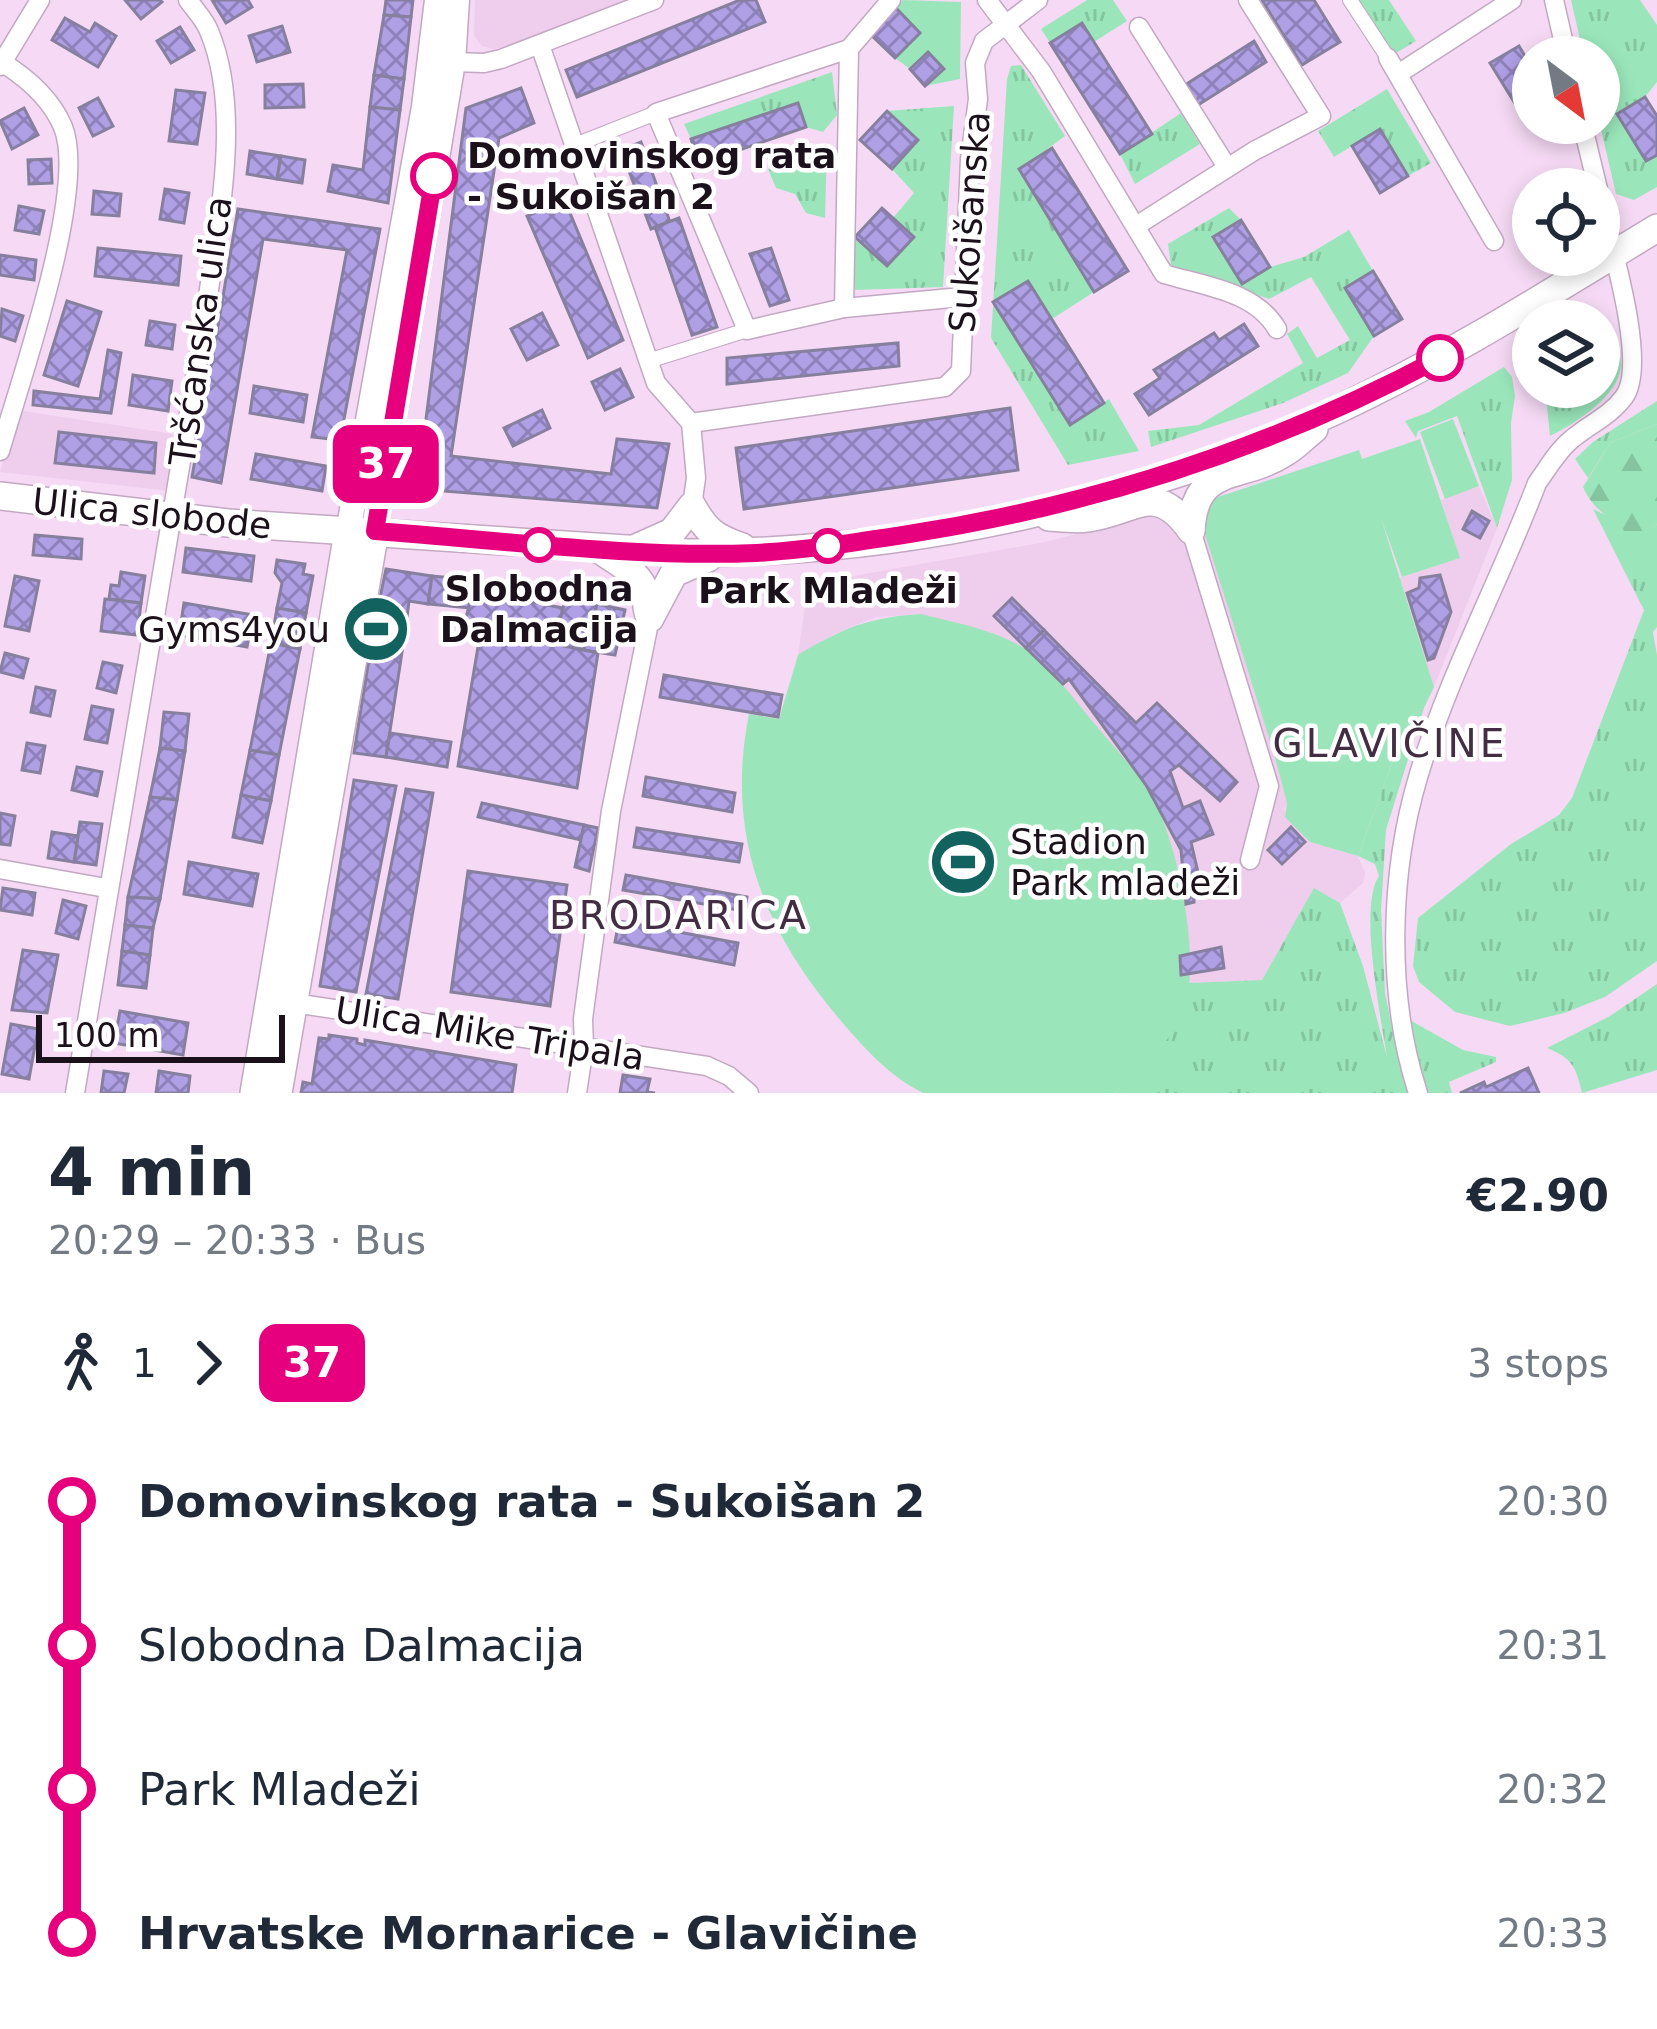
<!DOCTYPE html>
<meta charset="utf-8">
<style>
body{margin:0;font-family:"DejaVu Sans",sans-serif;background:#f2f2f3;color:#1f2937;height:100vh;display:flex;flex-direction:column;font-size:45px;white-space:nowrap}
*{box-sizing:border-box;margin:0}
p{font-size:39px;color:#747a83}
.icon{flex:none;width:66px;height:66px;fill:none;stroke:currentColor;stroke-width:2;stroke-linecap:round;stroke-linejoin:round}
.map{position:relative;height:1093px;overflow:hidden}
.sheet{display:flex;flex-direction:column;background:#fff;flex:1}
.sheet>*{flex:none}
.badge{padding:0 24px;border-radius:18px;font-size:42px;line-height:78px}
.needle{width:78px;rotate:148deg}
.buttons{position:absolute;left:1512px;top:36px;display:grid;gap:24px}
.buttons a{display:grid;place-items:center;width:108px;height:108px;border-radius:50%;background:#fff;box-shadow:0 6px 18px #0003;font-size:60px}
.scale{position:absolute;left:36px;bottom:30px;width:249px;box-sizing:border-box;padding-left:12px;border:6px solid #1b111b;border-top:0;font-size:33px;line-height:42px;white-space:nowrap;color:#1b111b;-webkit-text-stroke:9px #fff;paint-order:stroke}
.map>.badge{position:absolute;translate:-50% -50%;box-shadow:0 0 0 6px #fff}
.legs{display:flex;align-items:center;gap:18px;height:132px;padding:0 48px;font-size:39px}
.legs p{margin-inline-start:auto}
.summary{display:flex;align-items:center;justify-content:space-between;height:204px;padding:0 48px}
h1{font-size:66px;font-weight:700;line-height:90px}
ul{padding:0 48px;list-style:none}
li{display:flex;align-items:center;gap:42px;height:144px;font-size:45px}
li i{display:grid;place-items:center;width:18px;height:100%;margin:0 15px;background:currentColor}
li i::after{content:'';width:30px;height:30px;margin:-15px;border:9px solid;border-radius:50%;background:#fff}
li p{margin-inline-start:auto}
li:first-child i{background:linear-gradient(#0000 50%,currentColor 0)}
li:last-child i{background:linear-gradient(currentColor 50%,#0000 0)}
.map>svg:first-child{display:block}
.built{fill:#eecded}
.grass{fill:url(#grass-tufts)}
.forest{fill:url(#forest-firs)}
.garden{fill:#9ae6ba}
.building{fill:url(#building-cross-hatch);stroke:#86809e;stroke-width:3}
.lines{fill:none;stroke-linecap:round;stroke-linejoin:round}
.pedestrian-casing{stroke:#c3a8c2;stroke-width:16}
.minor-casing{stroke:#c3a8c2;stroke-width:21}
.tertiary-casing{stroke:#c3a8c2;stroke-width:27}
.secondary-casing{stroke:#c3a8c2;stroke-width:30}
.pedestrian{stroke:#fff;stroke-width:14}
.minor{stroke:#fff;stroke-width:18}
.tertiary{stroke:#fff;stroke-width:24}
.secondary{stroke:#fff;stroke-width:27}
.line-1-casing{stroke:#fff;stroke-width:27}
.line-1{stroke:#e6007e;stroke-width:18}
.stop-1-dot{fill:#fff;stroke:#e6007e;stroke-width:6}
.labels{text-anchor:middle;stroke-width:9;stroke-linejoin:round;paint-order:stroke}
.stop-label{font-size:36px;font-weight:bold;fill:#1b111b;stroke:#fff}
.street-label{font-size:36px;fill:#1b111b;stroke:#fff}
.poi-label{font-size:36px;fill:#1b111b;stroke:#fff;text-anchor:end}
.neighbourhood-label{font-size:39px;letter-spacing:3px;fill:#422d42;stroke:#fff}
</style>
<div class="map">
<svg width="1657" height="1093" viewBox="0 0 1657 1093">
<defs>
<pattern id="grass-tufts" width="24" height="20" patternUnits="userSpaceOnUse" patternTransform="scale(3)"><rect width="24" height="20" fill="#9ae6ba"/><path d="M3 7l-1-3M5 7V3M7 7l1-3M15 17l-1-3M17 17v-4M19 17l1-3" fill="none" stroke="#84c49f"/></pattern>
<pattern id="forest-firs" width="22" height="20" patternUnits="userSpaceOnUse" patternTransform="scale(3)"><rect width="22" height="20" fill="#9ae6ba"/><path d="M5 1l3.5 6h-7zM16 11l3.5 6h-7z" fill="#84c49f"/></pattern>
<pattern id="building-cross-hatch" width="8" height="8" patternUnits="userSpaceOnUse" patternTransform="scale(3)"><rect width="8" height="8" fill="#af9fe5"/><path d="M0 0l8 8M0 8l8-8" fill="none" stroke="#8e80b9"/></pattern>
</defs>
<rect width="100%" height="100%" fill="#f6daf5"/>
<g class="built">
<path d="M475,0H633L523,43L493,49L482,46L474,36Z"/>
<path d="M17,410L180,435L171,491L0,472Z"/>
<path d="M1479,486L1497,528L1434,687L1400,578L1459,558L1441,500Z"/>
<path d="M1209,500L1201,518L1274,754L1287,803L1284,810L1310,842L1358,856L1365,873L1363,883L1340,903L1314,889L1262,980L1187,983L1189,945L1184,898L1159,810L1083,710L1027,650L989,632L920,614L876,617L834,634L798,655L808,584L1045,542Z"/>
</g>
<g class="grass">
<path d="M1087,0H1113L1127,21L1094,42L1082,24L1050,43L1041,29Z"/>
<path d="M1350,0H1389L1416,41L1388,58Z"/>
<path d="M1571,0H1640L1657,25V82L1645,97L1618,114L1646,161L1657,155V187L1634,200L1616,194L1599,121V57H1584Z"/>
<path d="M1021,65L1065,136L1019,170L1094,292L1052,319L1028,281L993,303L1069,424L1109,399L1139,451L1068,465L991,338L1007,79L1011,66Z"/>
<path d="M832,72L837,115L823,132L806,127L797,103L691,139L684,124Z"/>
<path d="M1387,89L1431,163L1408,176L1380,129L1334,157L1318,131Z"/>
<path d="M954,106L943,287L855,290V237L887,266L913,237L893,218L914,193L892,169L918,140L887,111Z"/>
<path d="M1181,113L1200,144L1135,184L1120,154Z"/>
<path d="M827,147L825,218L806,213L795,194L776,188L768,169Z"/>
<path d="M1229,208L1241,220L1213,238L1242,284L1270,267L1304,257L1349,230L1373,271L1345,289L1374,336L1348,373L1283,403L1151,447L1148,431L1199,425L1303,363L1287,334L1298,326L1317,358L1350,340L1311,277L1269,299L1171,265L1168,244Z"/>
<path d="M1599,322L1608,326C1613,338 1620,350 1621,363C1622,394 1575,424 1550,436L1545,387H1599Z"/>
<path d="M1504,367L1512,377L1515,396L1511,423L1512,480L1497,528L1457,416L1418,431L1416,438L1405,421L1429,412Z"/>
<path d="M1657,401V424L1610,443L1588,478L1575,459L1593,442Z"/>
<path d="M1593,509L1615,520L1632,538L1657,524V627L1653,632L1657,655V961L1605,997L1564,1013L1510,1026L1455,1012L1419,982L1413,966L1418,918L1511,844L1559,815L1572,798L1644,610Z"/>
<path d="M1424,708L1386,830L1381,911L1385,993L1395,1044L1411,1093H1114C1140,1075 1185,1015 1187,983L1262,980L1314,888L1340,903L1363,966L1387,1057C1381,1018 1358,906 1379,876L1375,864L1358,856L1409,717Z"/>
<path d="M1657,984V1070L1582,1093C1576,1067 1572,1058 1547,1048L1610,1016Z"/>
<path d="M1408,1019L1463,1050L1496,1057V1062L1449,1082L1452,1093H1429L1417,1064Z"/>
</g>
<path class="forest" d="M1657,424V524L1632,539C1613,517 1595,514 1583,487L1610,443Z"/>
<g class="garden">
<path d="M903,0L961,2L960,79L925,86L943,69L929,53L910,69L895,58L920,33L896,8Z"/>
<path d="M1453,419L1479,486L1445,499L1420,432Z"/>
<path d="M1420,439L1460,558L1402,577L1381,518L1434,687L1424,708L1409,717L1358,856L1310,842L1285,817L1287,803L1274,754L1200,518L1209,500L1359,450L1362,459Z"/>
<path d="M921,614C955,623 994,629 1025,649C1050,666 1074,699 1094,723C1116,750 1145,779 1159,811C1179,855 1199,955 1186,1000C1176,1037 1144,1072 1114,1093H923C888,1075 866,1050 841,1021C763,930 725,834 749,714L779,719L798,655C842,628 870,617 921,614Z"/>
</g>
<g class="building">
<path d="M125,0H160L162,2L141,19Z"/>
<path d="M212,0H248L252,7L226,23Z"/>
<path d="M386,0H413L411,17L384,15Z"/>
<path d="M740,0H756L765,22L577,97L566,70Z"/>
<path d="M1262,0H1314L1340,42L1302,65Z"/>
<path d="M896,8L920,33L895,58L870,34Z"/>
<path d="M384,15L411,17L404,79L374,75Z"/>
<path d="M65,18L90,32L95,23L116,36L98,67L52,40Z"/>
<path d="M1082,23L1152,134L1120,154L1050,43Z"/>
<path d="M282,26L290,52L257,62L249,36Z"/>
<path d="M180,27L194,50L171,63L157,41Z"/>
<path d="M1254,41L1266,62L1198,105L1185,85Z"/>
<path d="M1519,46L1533,70V102L1519,110L1490,63Z"/>
<path d="M928,52L944,69L925,86L910,69Z"/>
<path d="M374,75L404,79L400,110L370,107Z"/>
<path d="M303,84L304,107L265,108V85Z"/>
<path d="M521,88L534,123L499,138L451,456L611,474L617,439L669,444L657,508L417,489L466,108Z"/>
<path d="M176,90L205,93L197,144L169,141Z"/>
<path d="M1645,97L1657,116V155L1646,161L1617,114Z"/>
<path d="M98,98L113,126L93,136L79,108Z"/>
<path d="M798,103L806,127L699,164L691,139Z"/>
<path d="M370,107L400,110L388,203L328,191L333,165L363,170Z"/>
<path d="M24,108L38,135L12,149L0,121Z"/>
<path d="M887,111L918,140L892,169L860,140Z"/>
<path d="M1380,129L1408,176L1380,193L1352,146Z"/>
<path d="M641,142L670,222L651,229L621,150Z"/>
<path d="M1052,148L1128,271L1094,292L1019,169Z"/>
<path d="M250,151L281,156L277,179L247,174Z"/>
<path d="M281,156L305,160L302,183L277,179Z"/>
<path d="M51,159L52,183L29,184L28,160Z"/>
<path d="M165,189L189,193L184,223L160,219Z"/>
<path d="M94,191L121,194L119,216L92,214Z"/>
<path d="M565,201L623,340L588,358L527,216Z"/>
<path d="M19,206L44,211L39,234L15,230Z"/>
<path d="M882,208L914,237L887,266L855,237Z"/>
<path d="M238,209L380,229L340,440L312,437L347,250L263,239L221,483L192,477Z"/>
<path d="M679,218L717,327L692,335L655,227Z"/>
<path d="M1241,220L1270,267L1242,284L1213,237Z"/>
<path d="M98,248L181,256L178,285L95,276Z"/>
<path d="M771,248L789,300L770,306L750,254Z"/>
<path d="M0,255L36,260L34,280L0,275Z"/>
<path d="M1373,271L1402,319L1374,336L1345,288Z"/>
<path d="M1028,281L1104,403L1070,425L993,302Z"/>
<path d="M67,301L101,312L78,386L44,375Z"/>
<path d="M2,309L23,316L15,341L0,336Z"/>
<path d="M542,313L558,345L527,360L511,329Z"/>
<path d="M150,321L175,325L172,349L146,345Z"/>
<path d="M1244,324L1258,346L1149,415L1135,394L1160,378L1154,370L1214,333L1219,340Z"/>
<path d="M898,343L899,366L727,384V358Z"/>
<path d="M108,350L121,353L111,413L33,405L34,391L100,399Z"/>
<path d="M620,369L633,397L605,410L592,382Z"/>
<path d="M133,375L172,381L168,411L129,405Z"/>
<path d="M254,386L307,395L303,422L250,413Z"/>
<path d="M1010,408L1018,470L744,509L736,448Z"/>
<path d="M542,410L550,428L513,446L504,428Z"/>
<path d="M59,432L156,443L154,473L55,463Z"/>
<path d="M256,454L326,466L322,491L251,479Z"/>
<path d="M1472,511L1489,521L1480,538L1463,529Z"/>
<path d="M35,535L82,539L81,559L33,555Z"/>
<path d="M186,548L254,556L251,581L183,572Z"/>
<path d="M277,560L305,564L303,574L313,576L306,613L277,608L282,583L275,573Z"/>
<path d="M386,569L432,576L428,604L409,601L406,626L375,621Z"/>
<path d="M121,572L145,576L141,603L109,599L111,585L119,586Z"/>
<path d="M1440,575L1451,612L1434,658L1428,660L1407,593L1419,588L1420,578Z"/>
<path d="M15,576L39,581L29,631L5,626Z"/>
<path d="M432,576L476,580L469,608L428,604Z"/>
<path d="M473,591L563,608L554,644L464,625Z"/>
<path d="M567,593L599,598L584,650L554,644Z"/>
<path d="M1012,598L1044,630L1026,648L994,616Z"/>
<path d="M105,599L141,603L137,635L101,631Z"/>
<path d="M184,603L253,615L247,647L179,635Z"/>
<path d="M597,604L625,610L615,655L584,650Z"/>
<path d="M277,608L306,613L300,649L271,643Z"/>
<path d="M375,621L406,626L386,757L354,753Z"/>
<path d="M481,629L598,653L577,788L458,766Z"/>
<path d="M1044,630L1136,723L1157,703L1237,782L1220,801L1179,765L1170,771L1183,808L1200,801L1213,834L1191,842L1200,881L1193,883L1194,902L1186,904L1181,850L1146,785L1069,679L1063,684L1026,648Z"/>
<path d="M271,643L300,649L279,755L250,750Z"/>
<path d="M5,653L28,659L23,678L0,672Z"/>
<path d="M103,662L122,666L116,693L97,688Z"/>
<path d="M664,675L782,695L778,717L660,697Z"/>
<path d="M36,687L55,691L50,716L31,712Z"/>
<path d="M92,706L113,710L107,743L85,739Z"/>
<path d="M164,712L189,714L185,751L160,748Z"/>
<path d="M390,733L451,742L447,767L386,757Z"/>
<path d="M27,743L45,746L40,773L22,770Z"/>
<path d="M160,748L185,751L177,800L150,797Z"/>
<path d="M250,750L279,755L271,801L241,795Z"/>
<path d="M77,767L102,772L97,796L72,790Z"/>
<path d="M646,777L735,793L732,812L643,796Z"/>
<path d="M354,780L396,786L356,992L320,986Z"/>
<path d="M406,789L433,793L398,999L366,994Z"/>
<path d="M241,795L271,801L262,843L233,837Z"/>
<path d="M150,797L177,800L160,899L128,897Z"/>
<path d="M482,803L584,825L581,840L478,817Z"/>
<path d="M0,813L15,816L10,845L0,844Z"/>
<path d="M80,822L102,824L96,865L74,862Z"/>
<path d="M584,825L598,828L589,871L575,867Z"/>
<path d="M1291,827L1305,842L1282,864L1268,850Z"/>
<path d="M637,828L742,844L739,862L634,847Z"/>
<path d="M52,832L78,836L74,862L48,858Z"/>
<path d="M189,862L258,874L252,906L184,894Z"/>
<path d="M468,871L567,885L550,1006L451,992Z"/>
<path d="M626,875L747,897L744,911L623,890Z"/>
<path d="M3,888L35,893L32,915L0,910Z"/>
<path d="M128,897L160,899L153,928L125,925Z"/>
<path d="M63,900L86,906L78,939L56,933Z"/>
<path d="M619,921L738,943L734,965L615,942Z"/>
<path d="M125,925L153,928L150,955L122,951Z"/>
<path d="M1221,947L1224,968L1181,975L1180,956Z"/>
<path d="M23,950L58,955L47,1013L12,1010Z"/>
<path d="M122,951L150,955L146,988L118,985Z"/>
<path d="M120,1011L188,1023L183,1055L114,1043Z"/>
<path d="M11,1024L38,1029L29,1079L2,1074Z"/>
<path d="M329,1035L357,1039V1043L365,1045V1040L516,1065L512,1093H301L303,1082L312,1084L319,1038L329,1039Z"/>
<path d="M1528,1068L1539,1093H1460L1484,1082L1486,1087Z"/>
<path d="M104,1071L128,1074L124,1093H101Z"/>
<path d="M159,1071L190,1076L188,1093H156Z"/>
<path d="M623,1075L650,1079L647,1092L655,1093H620Z"/>
</g>
<g class="lines">
<defs>
<g id="pedestrian">
<path d="M1350,0L1388,58"/>
<path d="M575,145L656,113"/>
<path d="M648,361L747,330"/>
</g>
<g id="minor">
<path d="M891,0L849,49L656,113L747,330L844,308L962,297"/>
<path d="M987,0L1041,71L1164,274C1204,286 1255,291 1277,329"/>
<path d="M1554,0L1567,57"/>
<path d="M1139,27L1227,167"/>
<path d="M540,45L656,383L691,423L696,478L692,506"/>
<path d="M1388,58L1494,241"/>
<path d="M0,61C26,77 51,98 63,127C88,189 20,381 0,451"/>
<path d="M453,62L484,63L501,59L654,0"/>
<path d="M0,66L40,0"/>
<path d="M1398,74L1512,0"/>
<path d="M1582,123L1598,189"/>
<path d="M1136,226L1254,151L1321,116L1248,0"/>
<path d="M844,308L849,49"/>
<path d="M691,423L945,387L961,371L970,159L978,99L975,63L984,41L1038,0"/>
<path d="M1191,530L1269,786L1250,860"/>
<path d="M0,869L106,888"/>
<path d="M294,1003L707,1066L729,1076L749,1093"/>
<path d="M75,1093L205,318C216,232 244,114 209,31C205,20 195,10 188,0"/>
<path d="M577,1093L584,1047L583,1019L611,811L650,618"/>
<path d="M1418,1093C1386,995 1389,873 1419,774C1449,674 1500,581 1537,483C1548,468 1558,450 1572,439C1590,424 1610,416 1624,397C1649,364 1609,238 1599,195"/>
</g>
<g id="tertiary">
<path d="M375,531L453,62L457,0"/>
<path d="M348,532L424,107L437,0"/>
</g>
<g id="secondary">
<path d="M0,496L228,523L688,553C908,553 1141,503 1341,408C1451,356 1553,291 1657,228"/>
<path d="M1049,517C1062,518 1076,520 1088,518C1136,511 1155,480 1191,530"/>
<path d="M1191,530C1195,462 1241,481 1284,453C1295,447 1304,437 1314,429"/>
<path d="M597,548C613,559 636,570 644,589C648,600 645,608 650,618"/>
<path d="M636,548L672,532L692,506C706,531 714,537 742,547"/>
<path d="M650,618L674,573L708,558"/>
<path d="M254,1093L348,532"/>
<path d="M278,1093L375,531"/>
</g>
</defs>
<use href="#pedestrian" class="pedestrian-casing"/>
<use href="#minor" class="minor-casing"/>
<use href="#tertiary" class="tertiary-casing"/>
<use href="#secondary" class="secondary-casing"/>
<use href="#pedestrian" class="pedestrian"/>
<use href="#minor" class="minor"/>
<use href="#tertiary" class="tertiary"/>
<use href="#secondary" class="secondary"/>
</g>
<g class="lines">
<defs>
<path id="line-1" d="M434,176L375,531C502,540 629,558 756,553C807,550 858,542 909,534C1096,505 1273,447 1440,358"/>
</defs>
<use href="#line-1" class="line-1-casing"/>
<use href="#line-1" class="line-1"/>
</g>
<defs>
<symbol id="stadium-disc" viewBox="-11 -11 22 22"><circle r="9.5" fill="#126260" stroke="#fff"/><path d="M0-5a6.5 5 0 1 0 0 10a6.5 5 0 1 0 0-10ZM-3.5-1.8h7v3.6h-7Z" fill="#fff"/></symbol>
</defs>
<g fill-rule="evenodd">
<use href="#stadium-disc" x="338" y="591" width="76" height="76"/>
<use href="#stadium-disc" x="925" y="824" width="76" height="76"/>
</g>
<g class="stop-1-dot">
<circle cx="434" cy="176" r="21"/>
<circle cx="1440" cy="358" r="21"/>
<circle cx="539" cy="545" r="15"/>
<circle cx="828" cy="546" r="15"/>
</g>
<g class="labels">
<g class="stop-label">
<text x="467" y="168" text-anchor="start">Domovinskog rata<tspan x="467" dy="41">- Sukoišan 2</tspan></text>
<text x="539" y="601">Slobodna<tspan x="539" dy="41">Dalmacija</tspan></text>
<text x="828" y="603">Park Mladeži</text>
</g>
<g class="street-label">
<text transform="translate(969 222) rotate(-86)" y="13">Sukoišanska</text>
<text transform="translate(200 331) rotate(-82)" y="13">Tršćanska ulica</text>
<text transform="translate(152 513) rotate(6)" y="13">Ulica slobode</text>
<text transform="translate(490 1033) rotate(9)" y="13">Ulica Mike Tripala</text>
</g>
<g class="poi-label">
<text x="330" y="642">Gyms4you</text>
<text x="1010" y="854" text-anchor="start">Stadion<tspan x="1010" dy="41">Park mladeži</tspan></text>
</g>
<g class="neighbourhood-label">
<text x="1390" y="757">GLAVIČINE</text>
<text x="679" y="929">BRODARICA</text>
</g>
</g>
</svg>
<div class="buttons">
<a><svg class="needle" viewBox="-14 -14 28 28"><path d="M0-13l5 13h-10z" fill="#e53935"/><path d="M0 13l5-13h-10z" fill="#747a83"/></svg></a>
<a><svg class="icon" aria-label="locate" viewBox="0 0 24 24"><circle cx="12" cy="12" r="6"/><path d="M12 2v4M12 18v4M2 12h4M18 12h4"/></svg></a>
<a><svg class="icon" aria-label="layers" viewBox="0 0 24 24"><path d="M12 4l9 5-9 5-9-5zM3 14l9 5 9-5"/></svg></a>
</div>
<div class="scale">100 m</div>
<b class="badge" style="left:386px;top:464px;background:#e6007e;color:#fff">37</b>
</div>
<section class="sheet">
<div class="summary"><div><h1>4 min</h1><p>20:29 – 20:33 · Bus</p></div><b>€2.90</b></div>
<div class="legs"><svg class="icon" aria-label="walk" viewBox="0 0 24 24"><circle cx="13" cy="4" r="2"/><path d="M13 8l-2 6 4 7M11 14l-3 7M7 12l3-4h3l4 4"/></svg>1<svg class="icon" aria-label="forward" viewBox="0 0 24 24"><path d="M9 5l7 7-7 7"/></svg><b class="badge" style="background:#e6007e;color:#fff">37</b><p>3 stops</p></div>
<ul>
<li><i style="color:#e6007e"></i><b>Domovinskog rata - Sukoišan 2</b><p>20:30</p></li>
<li><i style="color:#e6007e"></i><span>Slobodna Dalmacija</span><p>20:31</p></li>
<li><i style="color:#e6007e"></i><span>Park Mladeži</span><p>20:32</p></li>
<li><i style="color:#e6007e"></i><b>Hrvatske Mornarice - Glavičine</b><p>20:33</p></li>
</ul>
</section>
